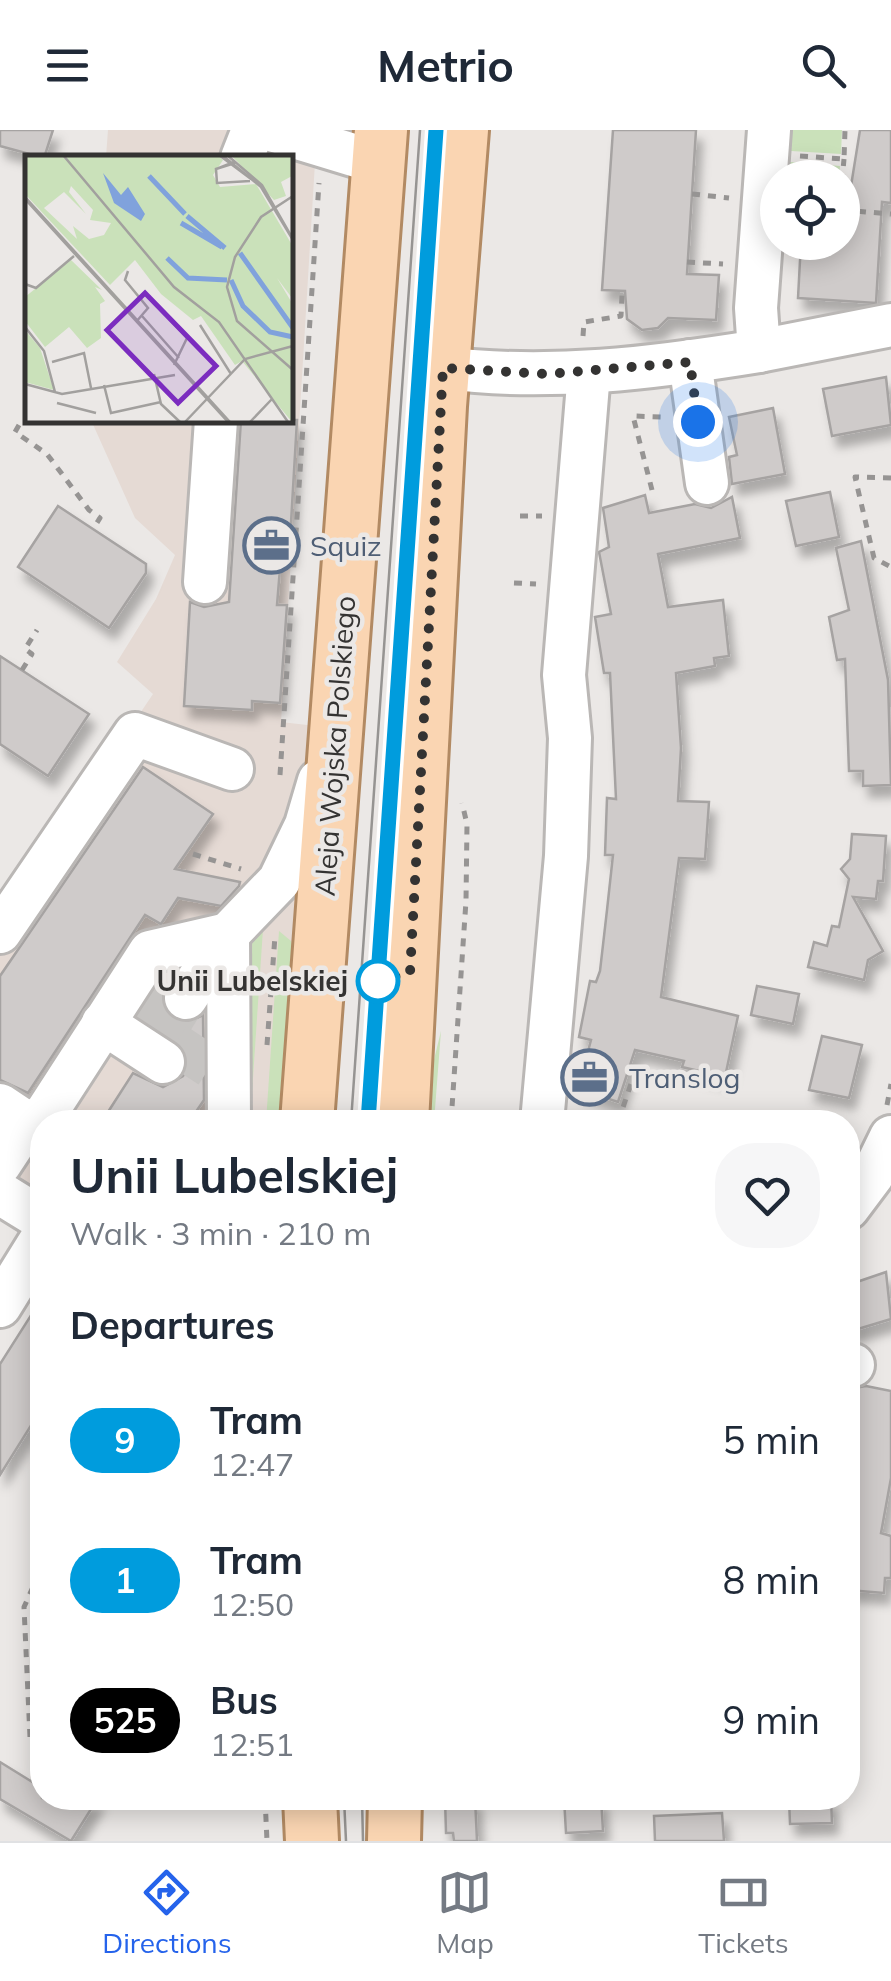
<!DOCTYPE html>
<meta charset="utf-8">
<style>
body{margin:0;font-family:Mulish,sans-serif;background:#f6f6f7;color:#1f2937;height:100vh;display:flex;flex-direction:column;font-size:38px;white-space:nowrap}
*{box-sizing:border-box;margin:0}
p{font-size:32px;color:#747a83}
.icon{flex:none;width:55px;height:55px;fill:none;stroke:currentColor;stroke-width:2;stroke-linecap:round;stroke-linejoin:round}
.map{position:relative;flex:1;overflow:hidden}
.drawer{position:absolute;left:30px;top:980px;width:830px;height:700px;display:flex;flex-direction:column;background:#fff;border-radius:40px;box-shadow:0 5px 25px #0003}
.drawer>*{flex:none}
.badge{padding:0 20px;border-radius:32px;font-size:35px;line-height:65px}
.fabs{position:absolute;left:760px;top:30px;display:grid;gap:20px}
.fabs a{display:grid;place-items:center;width:100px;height:100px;border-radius:50%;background:#fff;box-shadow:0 5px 25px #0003;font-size:50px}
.you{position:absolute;width:50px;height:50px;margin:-25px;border:8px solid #fff;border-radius:50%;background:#1a73e8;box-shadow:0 0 0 15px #1a73e833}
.map>.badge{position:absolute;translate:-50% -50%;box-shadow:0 0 0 5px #fff}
h2{padding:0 40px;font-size:38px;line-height:90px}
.round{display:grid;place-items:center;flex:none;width:105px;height:105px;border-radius:40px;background:#f6f6f7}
.headline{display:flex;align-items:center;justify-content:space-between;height:170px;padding:0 40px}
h1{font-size:48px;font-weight:700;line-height:75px}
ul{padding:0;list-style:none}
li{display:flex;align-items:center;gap:30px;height:140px;padding:0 40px}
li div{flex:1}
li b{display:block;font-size:38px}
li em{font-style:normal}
li .badge{min-width:110px;font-weight:700;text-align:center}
header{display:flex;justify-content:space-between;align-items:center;height:130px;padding:0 40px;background:#fff;font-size:45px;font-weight:700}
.dock{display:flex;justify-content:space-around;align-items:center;height:140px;border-top:2px solid #e0e1e3;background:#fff;font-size:28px;color:#747a83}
.dock a{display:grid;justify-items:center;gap:5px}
.dock .on{color:#2563eb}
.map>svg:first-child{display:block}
.built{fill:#e5dad4}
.green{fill:#cae1ba}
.building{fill:#cfcbca;stroke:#a6a3a2;stroke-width:2.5;filter:url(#shadow)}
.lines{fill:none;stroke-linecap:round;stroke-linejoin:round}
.minor-tunnel{stroke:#c6c4c2;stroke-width:42;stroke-dasharray:42 21;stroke-linecap:butt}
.minor-casing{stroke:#bab7b5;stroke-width:48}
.major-casing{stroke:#b28a63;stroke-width:58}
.path{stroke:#969493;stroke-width:5;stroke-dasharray:8 8;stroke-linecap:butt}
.minor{stroke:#fff;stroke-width:42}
.major{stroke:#fad5b2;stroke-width:52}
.tram{stroke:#969492;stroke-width:2.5}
.line-casing{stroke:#fff;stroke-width:22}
.line{stroke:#009cdd;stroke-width:15}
.walk{stroke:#343332;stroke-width:10;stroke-dasharray:0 18}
.stop-dot{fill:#fff;stroke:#009cdd;stroke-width:5}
.labels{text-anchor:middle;stroke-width:9;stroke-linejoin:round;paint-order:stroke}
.service-label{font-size:28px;fill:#4e5e75;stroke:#ebe8e6;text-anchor:start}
.street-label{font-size:28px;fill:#343332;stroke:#ebe8e6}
.stop-label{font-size:28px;font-weight:bold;fill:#343332;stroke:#ebe8e6;text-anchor:end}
.inset-river{fill:none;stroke:#80a2dc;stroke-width:5}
.inset-road{fill:none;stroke:#a2a09e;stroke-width:2.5}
.view{fill:#7b2cbf;fill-opacity:0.15;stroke:#7b2cbf;stroke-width:5}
.inset-edge{fill:none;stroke:#343332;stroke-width:5}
</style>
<header><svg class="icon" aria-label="menu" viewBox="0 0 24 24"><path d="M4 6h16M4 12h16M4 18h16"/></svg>Metrio<svg class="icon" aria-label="search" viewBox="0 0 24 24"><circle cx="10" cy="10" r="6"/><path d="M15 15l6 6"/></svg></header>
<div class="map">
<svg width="891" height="1711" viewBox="0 0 891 1711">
<defs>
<filter id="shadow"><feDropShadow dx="6" dy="11" stdDeviation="5" flood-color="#0004"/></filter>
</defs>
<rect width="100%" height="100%" fill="#ebe8e6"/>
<path class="built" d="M108,0H264L316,16L281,592L325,597L297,992H42V1078L0,1053V791L153,564L117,532L156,469L175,425L135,388L91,290H290V28L106,27Z"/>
<g class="green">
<path d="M792,0H842L841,24L791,21Z"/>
<path d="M790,32L840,36L839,47H789Z"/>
<path d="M263,799L250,992H241L250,826L252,808Z"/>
<path d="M279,801L291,811L294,822L281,992H266Z"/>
<path d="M441,901L434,992H420V987Z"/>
</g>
<g class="building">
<path d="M0,0H53L44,28L0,16Z"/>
<path d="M613,0H696L687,144L719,145L716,190L668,188L658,198L642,200L627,189L625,161L602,160Z"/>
<path d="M860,0H891V73L882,72L876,173L798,168L801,112H842Z"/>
<path d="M886,247L891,295L832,306L823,259Z"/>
<path d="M773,278L785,344L732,354L729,327L737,325L729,287Z"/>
<path d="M241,290H297L289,427L281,426L277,475H287L280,573L252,571V580L184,576L190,472L204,477L229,472Z"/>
<path d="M830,362L839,407L796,416L786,371Z"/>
<path d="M645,365L649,383L695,374L711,378L732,367L740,408L658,424L668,477L723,470L729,526L714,528L715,536L676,543L681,618L678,671L709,672L705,729L679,728L661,867L738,886L725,947L682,937L684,931L635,920L618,972L578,959L591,910L579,907L590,851L596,852L600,841L607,780L613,725H605L607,668L616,669L610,543H604L595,487L611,484L599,422L609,417L603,378Z"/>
<path d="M58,376L146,434V443L109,498L18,437Z"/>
<path d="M861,411L888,550L891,655L863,656V641H849L845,529L837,530L829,487L849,480L836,418Z"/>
<path d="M0,526L89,584L48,646L0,614Z"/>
<path d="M143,637L213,684L175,739L240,752L239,756L221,776L178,768L161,794L145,785L28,963L0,950V846Z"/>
<path d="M852,704L886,706L883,751H878L876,769L853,767L883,821L868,830L864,850L808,837L814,812L827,816L832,796L839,797L849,749L841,739L850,729Z"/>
<path d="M161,851L165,854L163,878L172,888L186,893L203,885L204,970L189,992H123L108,982L133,943L163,957L183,946L188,934L177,912L138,886Z"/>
<path d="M757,856L799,864L793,894L751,885Z"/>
<path d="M822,906L862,915L849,968L809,960Z"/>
<path d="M886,1142L891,1189L848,1202V1155Z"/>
<path d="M42,1168V1278L0,1345V1234Z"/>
<path d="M866,1256L891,1261V1348L881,1403L891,1406V1448H885L884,1463L848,1460L853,1367L848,1366V1259Z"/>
<path d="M0,1632L42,1658V1668H98L71,1711L0,1669Z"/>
<path d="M445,1668H475L477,1711H454L453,1703H446Z"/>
<path d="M564,1668H601L603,1701L566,1703Z"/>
<path d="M789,1668H831L832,1693L790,1694Z"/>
<path d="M722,1683L724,1711H655L654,1686Z"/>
</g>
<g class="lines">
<g class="minor-tunnel">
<path d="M134,890L160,850"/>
<path d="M161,908L186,868"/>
<path d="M181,943L217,888"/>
</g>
<defs>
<g id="minor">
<path d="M271,0L363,28L379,29"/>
<path d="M242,28L253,0"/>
<path d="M759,221L891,195"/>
<path d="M690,231L707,353"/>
<path d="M443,238C549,251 654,238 759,221L756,178L769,0"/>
<path d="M205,452L216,290"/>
<path d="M0,802L135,604L232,639"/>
<path d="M228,805L229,992"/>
<path d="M186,868L228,804L279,751L306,695L319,651"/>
<path d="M103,893L163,932"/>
<path d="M0,975L27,993L44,986L150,822L228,804"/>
<path d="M542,992L566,726L570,608L564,545L589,242"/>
<path d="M0,1034L27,993"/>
<path d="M0,1063L42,1089"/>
<path d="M848,1078L872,1046L891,1007"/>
<path d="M0,1176L42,1108"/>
<path d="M848,1234L853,1235"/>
</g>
<g id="major">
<path d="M307,992L381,0"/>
<path d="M402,992L440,276L462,0"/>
<path d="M310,1668L312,1711"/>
<path d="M394,1711L395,1668"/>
</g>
</defs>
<use href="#minor" class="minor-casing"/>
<use href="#major" class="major-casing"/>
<g class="path">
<path d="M800,26L844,29L845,0"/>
<path d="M842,52L844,29"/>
<path d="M692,64L729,68"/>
<path d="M842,80L891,84"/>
<path d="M687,132L723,134"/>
<path d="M583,206L584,192L621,186L622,165"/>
<path d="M19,295L15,302L47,324L89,380L100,388L93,399"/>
<path d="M891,348L855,347L874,428L891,437"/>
<path d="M652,360L633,286L663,287"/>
<path d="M520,386H542"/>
<path d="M514,453L536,454"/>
<path d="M22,540L32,524L25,519L37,500"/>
<path d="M280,645L319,53"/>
<path d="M193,724L241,739"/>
<path d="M267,915L275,806"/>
<path d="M887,975L891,954"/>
<path d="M451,992L466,771L467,694L462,673"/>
<path d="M618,992L638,933"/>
<path d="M30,1607L24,1477L42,1437"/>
<path d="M265,1668L267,1711"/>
</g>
<use href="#minor" class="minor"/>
<use href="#major" class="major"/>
<g class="tram">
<path d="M351,992L420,0"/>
<path d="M368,992L436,0"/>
<path d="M344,1668L346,1711"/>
<path d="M362,1668L363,1711"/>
</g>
</g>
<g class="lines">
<defs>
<path id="line" d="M368,992L436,0"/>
</defs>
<use href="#line" class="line-casing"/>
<use href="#line" class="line"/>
<path class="walk" d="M378,851L410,843L443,238L547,244L690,232L698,292"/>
</g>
<defs>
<symbol id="office-ring" viewBox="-11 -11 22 22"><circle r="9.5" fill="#ebe8e6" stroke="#5c6f8a" stroke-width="1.5"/><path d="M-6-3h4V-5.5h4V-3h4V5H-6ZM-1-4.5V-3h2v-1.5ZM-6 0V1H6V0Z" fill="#5c6f8a"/></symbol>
</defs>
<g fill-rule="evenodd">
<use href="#office-ring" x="240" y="384" width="63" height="63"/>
<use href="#office-ring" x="558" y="916" width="63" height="63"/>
</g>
<circle class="stop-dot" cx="378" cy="851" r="20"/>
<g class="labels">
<g class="service-label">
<text x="310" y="426">Squiz</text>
<text x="629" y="958">Translog</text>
</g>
<g class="street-label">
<text transform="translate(335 616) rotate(-86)" y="10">Aleja Wojska Polskiego</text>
</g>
<g class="stop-label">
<text x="348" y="861">Unii Lubelskiej</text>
</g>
</g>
<g transform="translate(25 25)">
<rect width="268" height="268" fill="#ebe8e6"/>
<path d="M0,0H193L198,5L188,20L195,32L231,29L267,90V143L252,123L267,148V267L217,206L210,210L176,161L168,165L136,139L110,105L85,130L0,39ZM46,31L68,55L65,65L86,68L79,80L64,84L48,71L52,84L19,53L39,37L61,59L44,37ZM206,0H267V21L256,27L261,41L249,45ZM46,105L77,135L70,132L80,146L75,149L76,183L62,193L44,172L20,192L0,166V142ZM0,175L15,193L29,235L0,227Z" fill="#cae1ba" fill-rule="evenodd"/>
<path d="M78,18L96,40L103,32L120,59L116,66L89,48Z" fill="#80a2dc"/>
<path class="inset-river" d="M124,21L160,59M162,61L200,93M156,68L197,92M215,98L268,173M142,103L163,123L202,125M206,125L218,151L245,177L268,182"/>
<path class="inset-road" d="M38,0L149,132L194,167L263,267M194,0L226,24M197,0L236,32L268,85M202,0L237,30L268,84M209,7L191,14L192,28L225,26M210,8L191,14L192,28L225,26M268,41L236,62L210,102L202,132L212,166L268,215M0,42L205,267M0,44L203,267M103,116L100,125L123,153L111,167M0,129L11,133L49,101M134,153L162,183L149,210M117,161L154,203M175,170L206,219M0,172L19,196L30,237M27,207L59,198L66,233M129,219L136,249L155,267M0,229L37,239L150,220M79,230L86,258L136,247M32,248L71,258M160,267L220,204L268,191M225,267L247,244"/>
<path class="view" d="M120,138L191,211L153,248L82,175Z"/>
<rect width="268" height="268" class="inset-edge"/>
</g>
</svg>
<div class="fabs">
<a><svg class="icon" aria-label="locate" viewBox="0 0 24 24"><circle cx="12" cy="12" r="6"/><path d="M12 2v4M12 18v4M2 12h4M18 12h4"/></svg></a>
</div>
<div class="you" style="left:698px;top:292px"></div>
<section class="drawer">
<div class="headline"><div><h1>Unii Lubelskiej</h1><p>Walk · 3 min · 210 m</p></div><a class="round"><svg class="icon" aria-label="heart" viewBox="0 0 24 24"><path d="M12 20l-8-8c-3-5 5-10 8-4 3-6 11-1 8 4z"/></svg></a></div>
<h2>Departures</h2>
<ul>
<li><span class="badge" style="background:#009cdd;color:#fff">9</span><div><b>Tram</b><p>12:47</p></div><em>5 min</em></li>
<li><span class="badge" style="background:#009cdd;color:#fff">1</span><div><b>Tram</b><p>12:50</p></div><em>8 min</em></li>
<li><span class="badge" style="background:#000;color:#fff">525</span><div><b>Bus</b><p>12:51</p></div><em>9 min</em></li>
</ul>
</section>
</div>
<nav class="dock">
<a class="on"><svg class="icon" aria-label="directions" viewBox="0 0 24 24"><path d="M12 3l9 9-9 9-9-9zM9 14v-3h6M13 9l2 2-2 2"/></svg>Directions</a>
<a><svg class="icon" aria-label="map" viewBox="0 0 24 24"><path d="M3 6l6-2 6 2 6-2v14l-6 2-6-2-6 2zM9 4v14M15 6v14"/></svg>Map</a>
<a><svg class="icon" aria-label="tickets" viewBox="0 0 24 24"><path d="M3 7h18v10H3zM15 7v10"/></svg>Tickets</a>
</nav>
